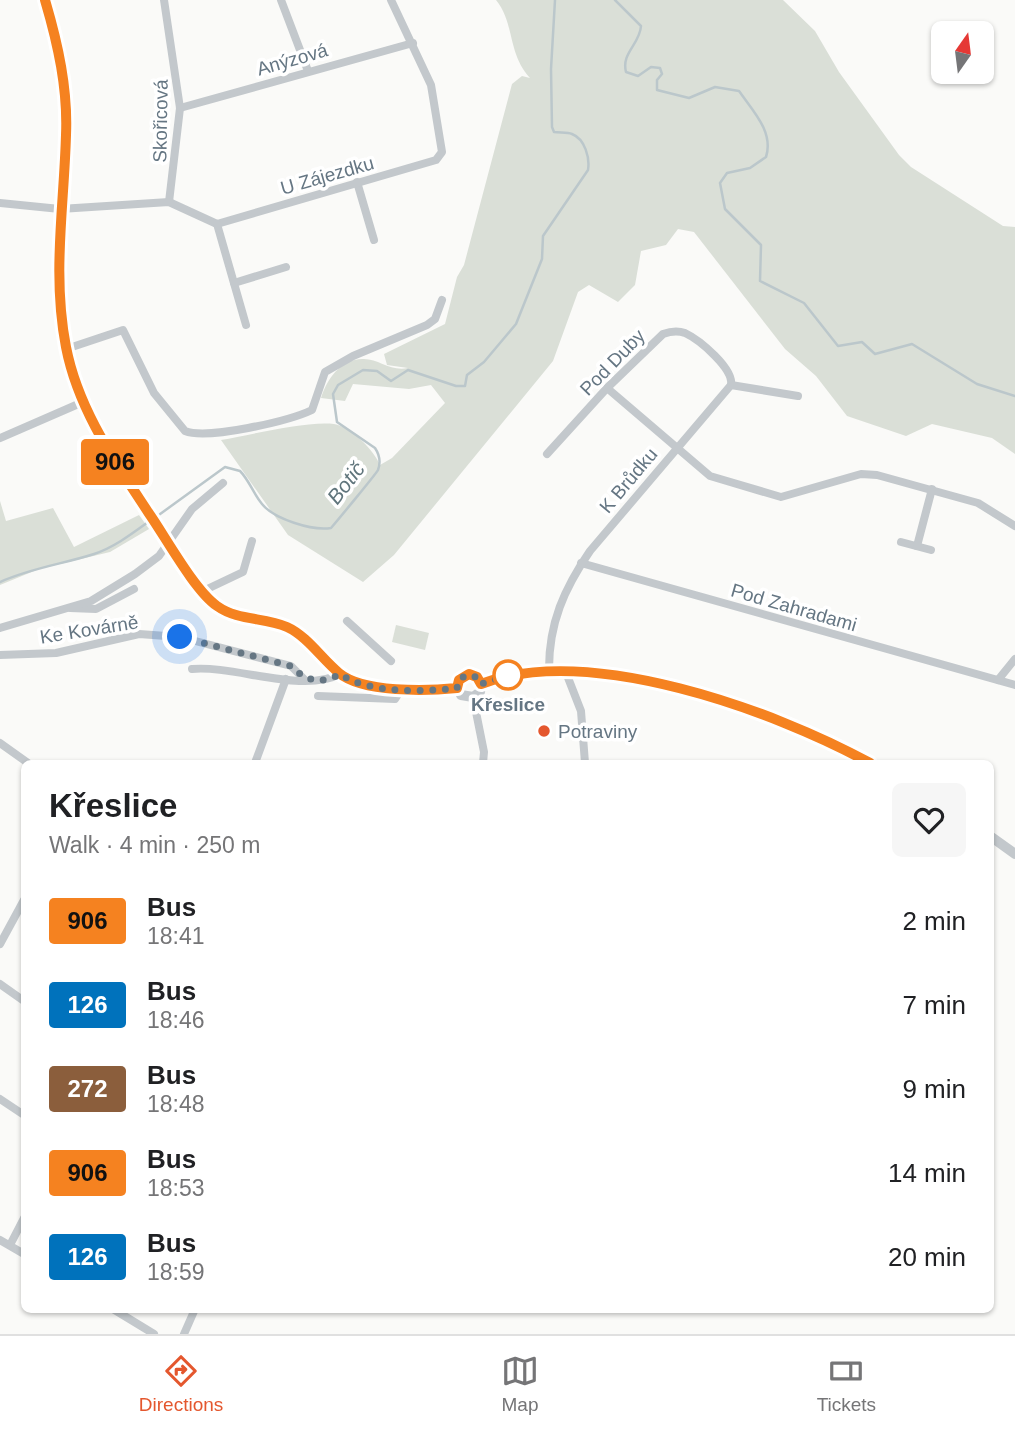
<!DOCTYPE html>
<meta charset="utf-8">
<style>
body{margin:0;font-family:Arial,sans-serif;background:#f6f6f6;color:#202124;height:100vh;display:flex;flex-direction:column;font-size:26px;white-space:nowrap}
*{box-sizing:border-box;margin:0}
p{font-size:23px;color:#757577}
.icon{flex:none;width:38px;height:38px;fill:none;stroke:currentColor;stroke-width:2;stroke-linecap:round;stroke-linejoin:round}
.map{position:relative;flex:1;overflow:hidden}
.drawer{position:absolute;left:21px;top:760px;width:973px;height:553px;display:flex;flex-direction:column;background:#fff;border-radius:10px;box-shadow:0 2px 5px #0004}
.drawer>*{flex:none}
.badge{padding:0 14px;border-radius:5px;font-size:24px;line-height:46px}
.needle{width:46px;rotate:14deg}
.fabs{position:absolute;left:931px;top:21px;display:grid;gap:14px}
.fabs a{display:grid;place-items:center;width:63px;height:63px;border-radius:10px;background:#fff;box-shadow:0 2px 5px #0004;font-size:35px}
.you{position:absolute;width:35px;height:35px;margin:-18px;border:5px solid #fff;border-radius:50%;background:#1a73e8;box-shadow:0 0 0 10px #1a73e833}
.map>.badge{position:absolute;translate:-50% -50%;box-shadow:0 0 0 4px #fff}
.round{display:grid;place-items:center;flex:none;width:74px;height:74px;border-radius:10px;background:#f6f6f6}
.overview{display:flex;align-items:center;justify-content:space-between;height:119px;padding:0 28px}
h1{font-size:33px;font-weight:800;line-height:52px}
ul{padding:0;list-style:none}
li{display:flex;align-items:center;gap:21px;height:84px;padding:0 28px}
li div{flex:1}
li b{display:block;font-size:26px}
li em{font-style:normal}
li .badge{min-width:77px;font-weight:700;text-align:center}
.tab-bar{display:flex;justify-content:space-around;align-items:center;height:98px;border-top:2px solid #e0e0e0;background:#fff;font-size:19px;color:#757577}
.tab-bar a{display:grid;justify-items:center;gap:4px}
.tab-bar .active{color:#e4572e}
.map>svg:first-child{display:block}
.green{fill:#dadfd7}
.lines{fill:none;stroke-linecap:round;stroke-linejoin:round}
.stream{stroke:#bbc7cb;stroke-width:2.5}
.minor{stroke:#c3c8cc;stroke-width:8}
.tertiary{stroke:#c3c8cc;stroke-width:10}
.line-casing{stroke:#fff;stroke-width:16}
.line{stroke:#f58220;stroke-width:10}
.walk{stroke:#657683;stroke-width:7;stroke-dasharray:0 12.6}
.stop-dot{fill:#fff;stroke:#f58220;stroke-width:3.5}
.poi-dot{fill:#e4572e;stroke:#fff;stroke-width:2.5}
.labels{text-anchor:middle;stroke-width:7;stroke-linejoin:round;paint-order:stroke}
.street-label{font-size:19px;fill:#657683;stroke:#fff}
.stop-label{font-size:19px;font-weight:bold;fill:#657683;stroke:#fff}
.poi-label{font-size:19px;fill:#657683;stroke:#fff;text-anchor:start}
.water-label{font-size:21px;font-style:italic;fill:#60757c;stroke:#fff}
</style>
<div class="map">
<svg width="1015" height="1334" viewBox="0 0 1015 1334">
<rect width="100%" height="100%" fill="#fafaf8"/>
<g class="green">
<path d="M496,0H783L815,31L839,72L899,155L911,167L1003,226L1015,227V454L992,438L932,424L906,436L847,416L816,376L785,349L694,232L678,229L666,245L641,251L635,285L618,302L589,285L578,292L553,361L394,555L363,582L288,535L221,440C251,435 305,421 334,424C351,427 374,450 380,465L392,458L445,403L431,385L409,389L353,384L345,401L321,398C327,379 341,358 364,359C379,359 391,372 408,368L387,365L384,354L445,324L457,277L464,265L512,84L522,76L530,78C507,53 515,23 496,0Z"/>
<path d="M0,501L6,521L53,508L74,547L139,515L149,529L110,552L39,569L0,585Z"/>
<path d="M396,625L429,633L425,650L392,642Z"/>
</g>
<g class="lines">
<g class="stream">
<path d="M615,0L641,26C640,44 621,53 626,72L638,76L651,67L660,68L662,74L657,80V90L689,98L715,87L739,91C753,111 774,132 766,157L750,168L727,173L720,183L725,209L761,245L760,281L804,303L838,346L862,342L875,354L912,344L977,384L1015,396"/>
<path d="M156,517L225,467L240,471C249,480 253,493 262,504C274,519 312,531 331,528C337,521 376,474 378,470C381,462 379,454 375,448L337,422L333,394L338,385L363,370L377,371L391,381L408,370L456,386H465L467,375L484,362L516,324L542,259L543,236L588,170C590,158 585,139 572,134C567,132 560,133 554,132L552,127L551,69L555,0"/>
<path d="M0,582C31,568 63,564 94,554C115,547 133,533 151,520"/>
</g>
<g class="minor">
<path d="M164,0L180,108L169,202"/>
<path d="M281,0L308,71"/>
<path d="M180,108L413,43"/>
<path d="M357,182L374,240"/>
<path d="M0,203L60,209L169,202L217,224L436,160L442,152L431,85L391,0"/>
<path d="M217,224L246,325"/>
<path d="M234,283L286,267"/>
<path d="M66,349L123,330L154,393L185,431C207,440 289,421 312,410L325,372L353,356L427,325L435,319L442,300"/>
<path d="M607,388L710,476L781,497L861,474L877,475L978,503L1015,526"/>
<path d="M0,438L83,402"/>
<path d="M547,454L607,388L663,334C671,331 677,330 685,333C700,340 734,369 731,385"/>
<path d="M901,542L931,550"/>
<path d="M917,546L932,489"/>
<path d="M581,563L1015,685"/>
<path d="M203,591L243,572L252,541"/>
<path d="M70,608L96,609L134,589"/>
<path d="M347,621L391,661"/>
<path d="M0,628L91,601L135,574L159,556L192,509L223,483"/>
<path d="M0,655L56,653L139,634L180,637L291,666L304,679"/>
<path d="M192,669C235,665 302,694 340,674"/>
<path d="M549,669C549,623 564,589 590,551L731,385L798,396"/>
<path d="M565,670L581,711L585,763"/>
<path d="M998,680L1015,659"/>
<path d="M318,696L395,699L402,688"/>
<path d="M473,697L484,752L483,763"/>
<path d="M0,743L28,763"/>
<path d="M255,763L286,679"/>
<path d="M0,944L24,900"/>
<path d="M0,984L24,1001"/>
<path d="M0,1099L24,1115"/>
<path d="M0,1240L24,1254"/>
<path d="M10,1245L24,1218"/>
<path d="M113,1309L154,1334"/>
<path d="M184,1334L195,1309"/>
</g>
<g class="tertiary">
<path d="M45,0C58,44 68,89 66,135C64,207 52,275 66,347C78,409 114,460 148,512C165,536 194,589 217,606C238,621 264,617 287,627C307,636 322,660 339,673C363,693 427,691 458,688"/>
<path d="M481,684C588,643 774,710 870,763"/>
<path d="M458,688L461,695L473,697L480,692L481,684"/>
<path d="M458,688L459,680L469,674L477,677L481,684"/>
<path d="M990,836L1015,854"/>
</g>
</g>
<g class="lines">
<defs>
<path id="line" d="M45,0C58,44 68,89 66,135C64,207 52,275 66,347C78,409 114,460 148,512C165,536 194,590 217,606C238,621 264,617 287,627C307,636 322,659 339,673C363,693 427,691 457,688L459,680L469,674L477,677L481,684C589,643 773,710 870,763"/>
</defs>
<use href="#line" class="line-casing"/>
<use href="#line" class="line"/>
<path class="walk" d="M180,637L291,666C306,681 320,685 340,674C370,694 423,692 457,688L459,680L466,675L477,677L481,684L508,675"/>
</g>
<circle class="stop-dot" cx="508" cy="675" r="14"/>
<circle class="poi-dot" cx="544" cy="731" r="7"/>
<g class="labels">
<g class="street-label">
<text transform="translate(292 59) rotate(-16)" y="7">Anýzová</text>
<text transform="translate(160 121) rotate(-89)" y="7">Skořicová</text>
<text transform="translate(327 175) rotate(-16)" y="7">U Zájezdku</text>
<text transform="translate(612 362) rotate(-46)" y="7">Pod Duby</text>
<text transform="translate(628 480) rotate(-50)" y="7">K Brůdku</text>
<text transform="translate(794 607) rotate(16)" y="7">Pod Zahradami</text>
<text transform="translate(89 629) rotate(-9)" y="7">Ke Kovárně</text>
</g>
<g class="stop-label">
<text x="508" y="711">Křeslice</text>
</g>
<g class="poi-label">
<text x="558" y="738">Potraviny</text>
</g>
<g class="water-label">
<text transform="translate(346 483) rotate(-52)" y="7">Botič</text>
</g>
</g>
</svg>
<div class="fabs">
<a><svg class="needle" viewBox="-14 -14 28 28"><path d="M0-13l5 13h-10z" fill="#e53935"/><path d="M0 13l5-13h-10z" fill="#757577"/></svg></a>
</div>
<div class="you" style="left:180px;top:637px"></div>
<b class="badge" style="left:115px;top:462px;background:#f58220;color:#111">906</b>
<section class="drawer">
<div class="overview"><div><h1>Křeslice</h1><p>Walk · 4 min · 250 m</p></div><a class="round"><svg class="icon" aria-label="heart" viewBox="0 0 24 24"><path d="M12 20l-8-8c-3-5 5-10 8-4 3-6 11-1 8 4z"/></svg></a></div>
<ul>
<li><span class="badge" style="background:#f58220;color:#111">906</span><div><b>Bus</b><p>18:41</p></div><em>2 min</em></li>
<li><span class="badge" style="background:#0072bc;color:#fff">126</span><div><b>Bus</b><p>18:46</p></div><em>7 min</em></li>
<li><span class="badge" style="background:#8b5e3c;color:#fff">272</span><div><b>Bus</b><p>18:48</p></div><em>9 min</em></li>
<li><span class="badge" style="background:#f58220;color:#111">906</span><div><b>Bus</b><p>18:53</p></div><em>14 min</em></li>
<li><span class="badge" style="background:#0072bc;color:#fff">126</span><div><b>Bus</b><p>18:59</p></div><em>20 min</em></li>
</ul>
</section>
</div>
<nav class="tab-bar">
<a class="active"><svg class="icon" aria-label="directions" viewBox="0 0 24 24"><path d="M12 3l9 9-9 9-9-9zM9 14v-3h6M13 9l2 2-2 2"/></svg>Directions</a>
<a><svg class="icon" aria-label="map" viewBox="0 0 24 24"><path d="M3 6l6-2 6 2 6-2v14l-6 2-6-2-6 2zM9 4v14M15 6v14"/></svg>Map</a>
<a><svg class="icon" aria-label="tickets" viewBox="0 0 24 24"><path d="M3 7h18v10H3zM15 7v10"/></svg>Tickets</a>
</nav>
